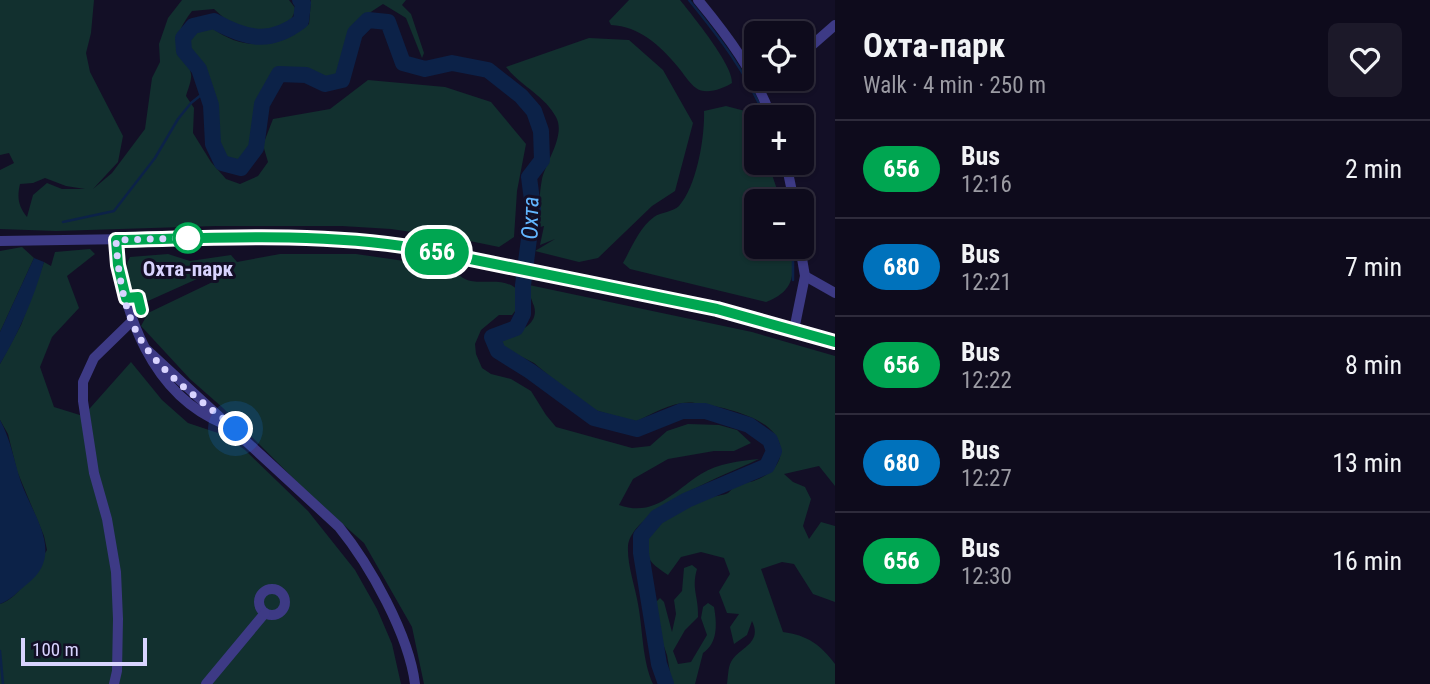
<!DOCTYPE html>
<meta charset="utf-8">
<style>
body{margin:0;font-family:"Roboto Condensed",sans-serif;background:#1c1929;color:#f1f3f6;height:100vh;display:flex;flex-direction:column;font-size:26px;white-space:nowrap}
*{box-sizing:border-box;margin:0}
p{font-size:23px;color:#9b9ba3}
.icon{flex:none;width:38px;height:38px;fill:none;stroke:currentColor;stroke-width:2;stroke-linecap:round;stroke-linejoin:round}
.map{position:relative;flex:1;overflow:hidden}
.side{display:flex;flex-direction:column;background:#0e0b1c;width:595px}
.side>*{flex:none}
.badge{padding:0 14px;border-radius:23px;font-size:24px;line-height:46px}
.tools{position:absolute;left:744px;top:21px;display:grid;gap:14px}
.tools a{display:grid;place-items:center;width:70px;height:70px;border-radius:10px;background:#0e0b1c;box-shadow:0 2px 5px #0004,0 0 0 2px #2e2b3b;font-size:35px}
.scale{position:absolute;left:21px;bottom:18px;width:126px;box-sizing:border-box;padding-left:7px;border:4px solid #d9d4ff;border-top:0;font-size:19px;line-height:24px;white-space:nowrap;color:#d9d4ff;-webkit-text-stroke:5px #130f26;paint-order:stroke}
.you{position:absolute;width:35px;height:35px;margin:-18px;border:5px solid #fff;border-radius:50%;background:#1a73e8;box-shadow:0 0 0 10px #1a73e833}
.map>.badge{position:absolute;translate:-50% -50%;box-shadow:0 0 0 4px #fff}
.round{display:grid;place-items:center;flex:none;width:74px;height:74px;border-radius:10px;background:#1c1929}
.head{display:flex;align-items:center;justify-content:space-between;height:119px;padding:0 28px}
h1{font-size:33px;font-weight:700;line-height:52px}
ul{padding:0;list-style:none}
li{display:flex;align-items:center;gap:21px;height:98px;padding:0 28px;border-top:2px solid #2e2b3b}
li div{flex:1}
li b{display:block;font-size:26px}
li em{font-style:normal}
li .badge{min-width:77px;font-weight:700;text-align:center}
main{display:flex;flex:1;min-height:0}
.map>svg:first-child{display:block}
.green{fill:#12302f;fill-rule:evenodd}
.water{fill:#0c2248}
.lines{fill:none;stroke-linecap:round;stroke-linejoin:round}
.stream{stroke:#0c2248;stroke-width:2.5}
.river{stroke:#0c2248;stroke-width:16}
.minor{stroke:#3d3a85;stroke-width:10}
.line-casing{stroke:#fff;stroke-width:16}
.line{stroke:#00a651;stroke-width:10}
.walk{stroke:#d9d4ff;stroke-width:7;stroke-dasharray:0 12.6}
.stop-dot{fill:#fff;stroke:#00a651;stroke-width:3.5}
.labels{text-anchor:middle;stroke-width:6;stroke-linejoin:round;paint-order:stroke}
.stop-label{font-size:21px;font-weight:bold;fill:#d9d4ff;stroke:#130f26}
.water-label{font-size:23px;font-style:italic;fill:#62b6ff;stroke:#130f26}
</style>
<main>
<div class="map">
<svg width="835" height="684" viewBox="0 0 835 684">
<rect width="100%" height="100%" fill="#130f26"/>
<g class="green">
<path d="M0,0H94L91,33L86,53L90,72L123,136L118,162L93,189L112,173L145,129L152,78L160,62L159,44L168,18L182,0H289L296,9L289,24L271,33L233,26L214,9L192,11C166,45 186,43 191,74C192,80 188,89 186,96L194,108L193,133L211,162L226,179L240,184L258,176L268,162L263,145L273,119L330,109L368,80L445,87L491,102L526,144L517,191L514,237L499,247L460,239L391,229L342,226H216L56,231L0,229V170L14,163L9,153L0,155ZM45,178L66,186L85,189H62L47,183L33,195L27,217C18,206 17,197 20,184L33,183Z"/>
<path d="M311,0H406L402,5L411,14L424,53L422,58L406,18L383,4L354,23L338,75L326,79C307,70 293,65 273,72L255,107L249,146L237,163L225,159L219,143L216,104L201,65L189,49V39L197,32L211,27C244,53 277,47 309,24Z"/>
<path d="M629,0H680C692,15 734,66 732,83C723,89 705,95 696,88C689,83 684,74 678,67C661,46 639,26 611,25L609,21Z"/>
<path d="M589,38L629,40L663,70L693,123L675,191L652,206L598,258L579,262L535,251L555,239L540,245L544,226L537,228C539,212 539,195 542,179C546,161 566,135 556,117C545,96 521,86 506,67Z"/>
<path d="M726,106L745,111L756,135V163H768L781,201H756V247H793C793,275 796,290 766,302L630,269L623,263C632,247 639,228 654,217C661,212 673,212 679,206C697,186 705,136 704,111Z"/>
<path d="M22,247L34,258L0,332V251Z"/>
<path d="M90,249L95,254L67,276L79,308L52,337L40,367L54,407L83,416L131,362L162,400L188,423L224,435L245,450L308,511L355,570L377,609L392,644L401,684H0V604C21,597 35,568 47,550L44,536L17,471L8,434L0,420V364L21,325L44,262L51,266L55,252Z"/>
<path d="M168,254L190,261L231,255L237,262L280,254H356L425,264L442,274L455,272C460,276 465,280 471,281C489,284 508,276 521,294L519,306L512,315H499L481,330L475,344L476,354L482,368L491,374L511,379L531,391L546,415L556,427L632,448L650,446L667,431L688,424L719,425L737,430L751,443L734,451H714L668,459L633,479L619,505C655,518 675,490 701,474C719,463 739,461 759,459C730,473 631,510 628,546C627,565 635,586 638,604C643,630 642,660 653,684H424L412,627L364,543L310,495L223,408L190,379L141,326L148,313L223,277L226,273L217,270L148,301L129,286L127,263L130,257Z"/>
<path d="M529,285L752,332L835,356V486L819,466L784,474L793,482L805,487L811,499L803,526L809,539L821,522L835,526V602L813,594L794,564L782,562L761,569L783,632C807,635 821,645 835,664V684H727C728,678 728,667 731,662C739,647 763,644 752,621L747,635L734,644L730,627L739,614L727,613L719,592L730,574L724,558L701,552L681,557L668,575C653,565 642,558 648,538C655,515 686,506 707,498C714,496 722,496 728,493C731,491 732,488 735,486C741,482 750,483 756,480C777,472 790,453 773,432C759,415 716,405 695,403C674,400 653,414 635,422L595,410L572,395L534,363L500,346L501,339C515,333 540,326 534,306C531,298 529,294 529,285Z"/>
<path d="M692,565L697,569C691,589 699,597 698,617L685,630L673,651L678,664L691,662L707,635L701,618L703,607L708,603L714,607C717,624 718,643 703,653L695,684H672L667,655L656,624L654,604L660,598L664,602L672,632L676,614L674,600L682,591L684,568Z"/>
</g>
<g class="water">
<path d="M34,258L44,262C34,298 19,332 0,364V332Z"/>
<path d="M0,420C11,440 14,461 21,482C34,518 66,555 26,585C17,592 11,600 0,604Z"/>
</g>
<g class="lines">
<g class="stream">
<path d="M689,0C720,38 746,72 765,117"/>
<path d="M63,222L114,211L155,158L178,119L191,103L206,91"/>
<path d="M793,280V247"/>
<path d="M0,651L3,684"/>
</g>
<path class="river" d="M300,0L303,3L301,21C270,45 246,39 214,21L193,26L183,38L184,51L199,69L211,105L213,144L222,163L241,168L256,148L262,104L279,74L306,75L325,84L342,80L355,33L368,20L388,22L403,63L425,69L452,63L488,70L521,96L534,111L541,131L542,160L529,177L533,208L523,285V314L516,328L492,337L498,351L530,371L594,418L637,429L682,411H705L749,425L770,440L774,451L767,466L687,500L657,517L641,536V553L659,664L666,684"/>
<g class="minor">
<path d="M698,0C727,35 756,74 771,117"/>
<path d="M802,54L835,25"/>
<path d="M759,89L772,79"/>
<path d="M786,163L794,201"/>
<path d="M116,240C122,313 152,395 224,424"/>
<path d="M0,241L259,237L372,241L717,309L835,342"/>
<path d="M805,276L835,293"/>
<path d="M794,330L805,276L800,247"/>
<path d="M147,350L339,527C370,565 409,635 415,684"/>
<circle cx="272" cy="602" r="13"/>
<path d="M114,684L117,671L118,619L116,572L107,519L94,473L83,401V382L94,358L132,321"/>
<path d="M206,684L265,613"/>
</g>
</g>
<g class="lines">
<defs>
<path id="line" d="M141,310L138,297L126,298L118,265L116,240C216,238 316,232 416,248L717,309L835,342"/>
</defs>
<use href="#line" class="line-casing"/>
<use href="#line" class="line"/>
<path class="walk" d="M188,238L116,240C118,275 125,320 147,349C170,380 206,404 236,429"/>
</g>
<circle class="stop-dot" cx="188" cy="238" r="14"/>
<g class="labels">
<g class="stop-label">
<text x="188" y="276">Охта-парк</text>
</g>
<g class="water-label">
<text transform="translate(530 218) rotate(-89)" y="8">Охта</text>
</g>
</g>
</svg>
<div class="tools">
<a><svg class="icon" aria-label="locate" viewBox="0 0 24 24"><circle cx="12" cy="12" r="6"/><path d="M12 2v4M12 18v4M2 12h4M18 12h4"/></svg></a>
<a>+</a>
<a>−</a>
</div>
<div class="scale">100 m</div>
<div class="you" style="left:236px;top:429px"></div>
<b class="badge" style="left:437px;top:252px;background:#00a651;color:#fff">656</b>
</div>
<section class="side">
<div class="head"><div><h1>Охта-парк</h1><p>Walk · 4 min · 250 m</p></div><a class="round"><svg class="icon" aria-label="heart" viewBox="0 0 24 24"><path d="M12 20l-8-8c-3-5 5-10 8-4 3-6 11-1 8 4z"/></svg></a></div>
<ul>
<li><span class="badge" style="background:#00a651;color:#fff">656</span><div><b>Bus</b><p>12:16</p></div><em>2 min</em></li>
<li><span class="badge" style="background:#0072bc;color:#fff">680</span><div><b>Bus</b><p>12:21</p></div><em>7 min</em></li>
<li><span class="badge" style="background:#00a651;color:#fff">656</span><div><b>Bus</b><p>12:22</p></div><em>8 min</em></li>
<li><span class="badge" style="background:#0072bc;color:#fff">680</span><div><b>Bus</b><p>12:27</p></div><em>13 min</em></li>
<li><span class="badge" style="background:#00a651;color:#fff">656</span><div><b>Bus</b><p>12:30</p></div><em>16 min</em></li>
</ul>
</section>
</main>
